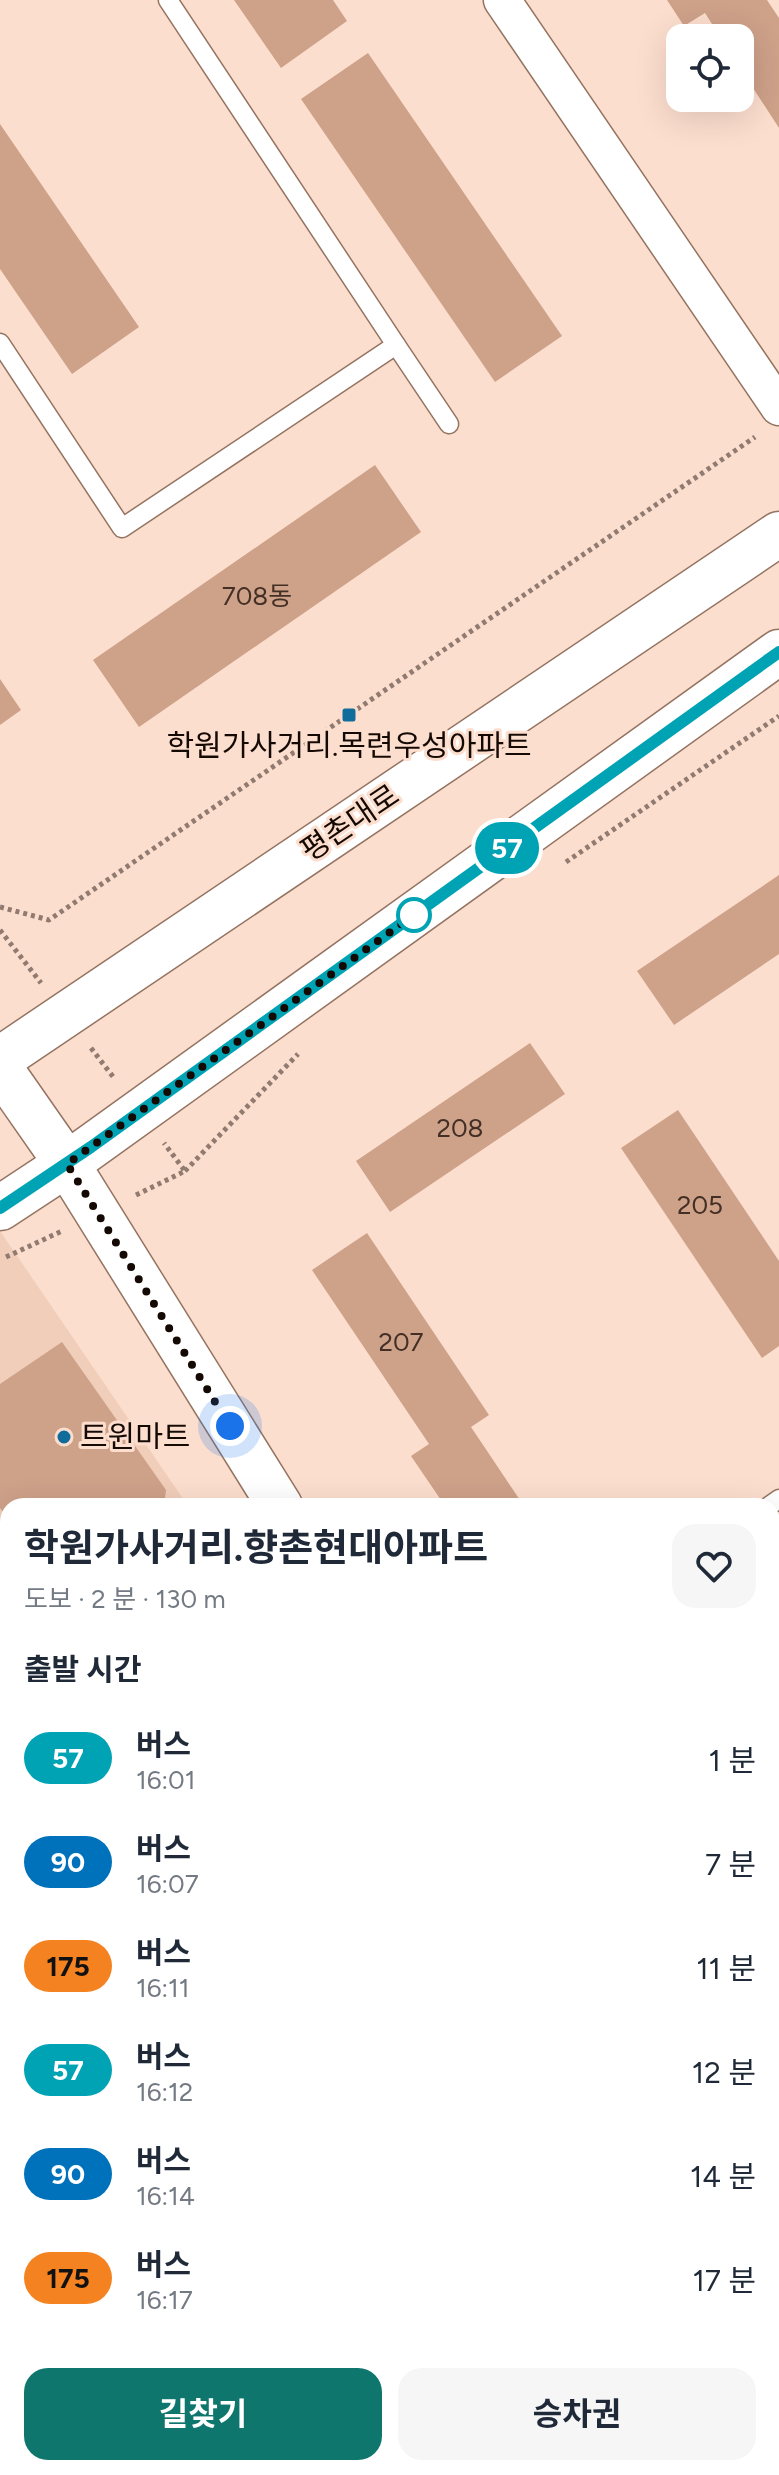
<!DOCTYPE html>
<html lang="ko">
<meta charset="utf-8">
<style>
body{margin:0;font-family:Figtree,"Noto Sans KR",sans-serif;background:#f6f6f7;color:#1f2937;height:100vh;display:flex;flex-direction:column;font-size:30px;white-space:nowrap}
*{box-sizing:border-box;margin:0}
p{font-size:26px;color:#747a83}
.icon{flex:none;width:44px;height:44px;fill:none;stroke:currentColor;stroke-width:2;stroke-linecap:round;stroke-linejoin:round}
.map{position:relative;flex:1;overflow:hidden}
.panel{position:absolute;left:0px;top:1498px;width:780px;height:978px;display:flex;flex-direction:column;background:#fff;border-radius:24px 24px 0 0;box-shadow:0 8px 32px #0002}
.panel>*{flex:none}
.badge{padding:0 16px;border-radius:26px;font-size:28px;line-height:52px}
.fabs{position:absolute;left:666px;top:24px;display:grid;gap:16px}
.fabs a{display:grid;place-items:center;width:88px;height:88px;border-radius:16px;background:#fff;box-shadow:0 8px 32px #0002;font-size:40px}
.you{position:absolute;width:40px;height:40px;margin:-20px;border:6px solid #fff;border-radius:50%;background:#1a73e8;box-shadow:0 0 0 12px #1a73e833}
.map>.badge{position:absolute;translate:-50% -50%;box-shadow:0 0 0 4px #fff}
h2{padding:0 24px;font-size:30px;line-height:72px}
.round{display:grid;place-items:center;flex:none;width:84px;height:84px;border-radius:24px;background:#f6f6f7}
.summary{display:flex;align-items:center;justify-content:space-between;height:136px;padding:0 24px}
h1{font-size:38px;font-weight:700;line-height:60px}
.cta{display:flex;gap:16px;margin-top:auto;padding:16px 24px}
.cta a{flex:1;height:92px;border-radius:24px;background:#0f766e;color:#fff;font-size:32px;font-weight:700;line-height:92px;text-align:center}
.cta a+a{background:#f6f6f7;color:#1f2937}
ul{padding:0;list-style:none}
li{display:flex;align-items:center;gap:24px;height:104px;padding:0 24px}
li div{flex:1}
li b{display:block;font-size:30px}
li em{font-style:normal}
li .badge{min-width:88px;font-weight:700;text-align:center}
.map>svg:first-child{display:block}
.built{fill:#f1ceba}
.green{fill:#ceb0a0}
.building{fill:#cea189}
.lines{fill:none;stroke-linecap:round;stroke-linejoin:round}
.lane-casing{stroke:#947361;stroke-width:21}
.street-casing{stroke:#947361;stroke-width:39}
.secondary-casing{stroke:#947361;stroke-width:47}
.path{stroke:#917b70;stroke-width:5;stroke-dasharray:4 4;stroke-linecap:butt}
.lane{stroke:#fff;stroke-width:18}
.street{stroke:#fff;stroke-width:36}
.secondary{stroke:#fff;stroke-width:44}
.line-casing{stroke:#fff;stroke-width:18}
.line{stroke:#00a3b4;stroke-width:12}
.walk{stroke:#150904;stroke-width:8;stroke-dasharray:0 14.4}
.poi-dot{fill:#0f6c9b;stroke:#fcdece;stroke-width:3}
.stop-dot{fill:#fff;stroke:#00a3b4;stroke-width:4}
.labels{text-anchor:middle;stroke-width:6;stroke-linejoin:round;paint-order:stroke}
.number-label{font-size:26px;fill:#432f25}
.poi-label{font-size:30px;fill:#150904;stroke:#fcdece}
.street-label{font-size:30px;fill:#150904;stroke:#fcdece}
</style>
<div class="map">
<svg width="779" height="2475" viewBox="0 0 779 2475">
<rect width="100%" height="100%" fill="#fcdece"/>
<path class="built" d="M0,1231L188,1506H8V1675L0,1681Z"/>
<path class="green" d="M0,2328L8,2331L7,2475H0Z"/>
<g class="building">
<path d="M234,0H333L347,21L281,68Z"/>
<path d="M667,0H767L779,18V128L740,68V38H721L705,13L684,26Z"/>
<path d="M368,53L562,336L495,382L301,99Z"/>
<path d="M0,124L139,327L72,374L0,269Z"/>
<path d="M375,465L421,532L139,727L93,660Z"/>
<path d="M0,679L21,710L0,725Z"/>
<path d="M779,875V954L674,1025L637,971Z"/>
<path d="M530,1043L565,1094L390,1212L356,1161Z"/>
<path d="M678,1110L779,1261V1346L762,1358L621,1148Z"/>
<path d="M367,1233L489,1415L471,1427L524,1506H445L411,1456L429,1444L312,1270Z"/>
<path d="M62,1342L166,1490L164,1506H8V1519L0,1508V1384Z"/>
<path d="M0,1530L8,1542V1629L0,1635Z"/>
<path d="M0,1814L8,1827V1872L0,1878Z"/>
<path d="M8,1924V1975L0,1962V1929Z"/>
<path d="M772,2440L779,2452V2475H756L758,2468H772Z"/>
<path d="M141,2468H194L198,2475H129Z"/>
<path d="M289,2468H367L371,2475H290Z"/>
<path d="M516,2468H595L600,2475H520Z"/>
<path d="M694,2468H716L711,2475H699Z"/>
</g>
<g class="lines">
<defs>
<g id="lane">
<path d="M0,343L122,528L396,345L168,0"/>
<path d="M396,345L449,424"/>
<path d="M769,1506L779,1499"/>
<path d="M248,2468L252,2475"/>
</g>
<g id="street">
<path d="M502,0L779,407"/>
<path d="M0,1715L8,1709"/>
<path d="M772,2015L779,2011"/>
</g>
<g id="secondary">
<path d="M0,1059L779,534"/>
<path d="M0,1068L67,1164L280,1506"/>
<path d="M0,1208L67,1164L779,652"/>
<path d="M772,2265L779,2276"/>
</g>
</defs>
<use href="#lane" class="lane-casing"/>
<use href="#street" class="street-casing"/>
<use href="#secondary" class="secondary-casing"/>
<g class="path">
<path d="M566,862L779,716"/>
<path d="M0,907L49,920L755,437"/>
<path d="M0,930L41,983"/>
<path d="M91,1048L114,1078"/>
<path d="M185,1171L298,1054"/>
<path d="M136,1195L185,1171L164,1143"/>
<path d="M6,1257L62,1231"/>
</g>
<use href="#lane" class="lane"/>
<use href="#street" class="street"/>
<use href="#secondary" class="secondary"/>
</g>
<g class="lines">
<defs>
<path id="line" d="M0,1208L91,1147L779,652"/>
</defs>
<use href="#line" class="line-casing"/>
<use href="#line" class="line"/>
<path class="walk" d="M230,1426L67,1164L421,910L414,915"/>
</g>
<g class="poi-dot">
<rect x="341" y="707" width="16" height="16" rx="4"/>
<circle cx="64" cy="1437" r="8"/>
</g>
<circle class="stop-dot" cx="414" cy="915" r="16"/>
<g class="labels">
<g class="number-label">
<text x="257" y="605">708동</text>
<text x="460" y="1137">208</text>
<text x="700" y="1214">205</text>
<text x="401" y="1351">207</text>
</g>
<g class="poi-label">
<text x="349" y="756">학원가사거리.목련우성아파트</text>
<text x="80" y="1447" text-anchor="start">트윈마트</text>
</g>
<g class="street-label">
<text transform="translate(350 823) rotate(-34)" y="10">평촌대로</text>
</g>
</g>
</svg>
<div class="fabs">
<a><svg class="icon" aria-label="locate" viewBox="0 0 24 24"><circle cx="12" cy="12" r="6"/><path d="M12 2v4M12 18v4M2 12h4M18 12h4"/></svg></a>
</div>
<div class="you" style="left:230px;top:1426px"></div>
<b class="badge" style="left:507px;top:848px;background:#00a3b4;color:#fff">57</b>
<section class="panel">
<div class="summary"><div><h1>학원가사거리.향촌현대아파트</h1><p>도보 · 2 분 · 130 m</p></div><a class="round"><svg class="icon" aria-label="heart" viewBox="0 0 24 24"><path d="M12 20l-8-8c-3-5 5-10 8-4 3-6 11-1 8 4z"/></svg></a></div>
<h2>출발 시간</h2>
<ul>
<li><span class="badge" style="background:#00a3b4;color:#fff">57</span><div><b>버스</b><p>16:01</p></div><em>1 분</em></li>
<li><span class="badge" style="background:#0072bc;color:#fff">90</span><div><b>버스</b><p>16:07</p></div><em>7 분</em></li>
<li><span class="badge" style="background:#f58220;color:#111">175</span><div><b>버스</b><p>16:11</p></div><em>11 분</em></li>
<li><span class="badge" style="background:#00a3b4;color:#fff">57</span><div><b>버스</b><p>16:12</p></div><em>12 분</em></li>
<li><span class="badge" style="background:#0072bc;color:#fff">90</span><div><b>버스</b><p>16:14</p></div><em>14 분</em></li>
<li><span class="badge" style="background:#f58220;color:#111">175</span><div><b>버스</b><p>16:17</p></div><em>17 분</em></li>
</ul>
<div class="cta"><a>길찾기</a><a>승차권</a></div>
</section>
</div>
